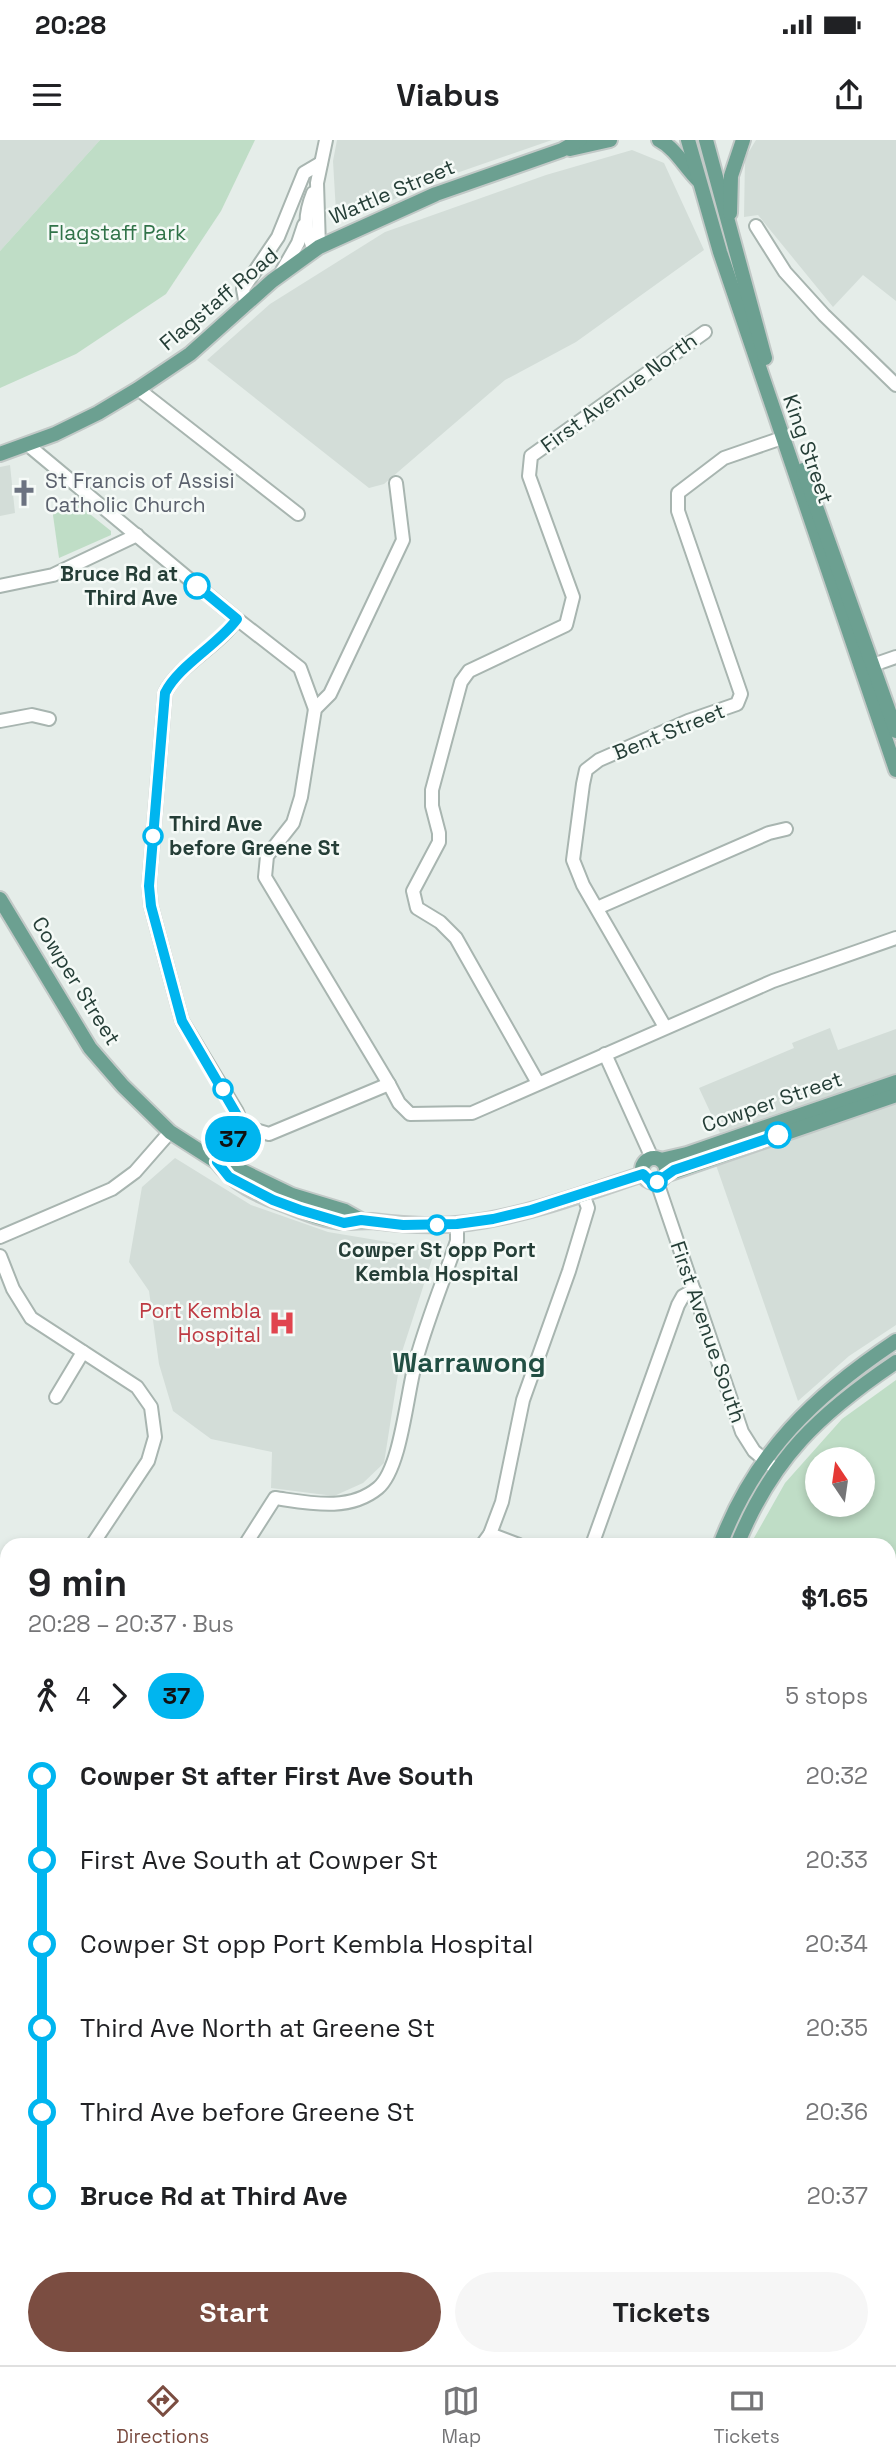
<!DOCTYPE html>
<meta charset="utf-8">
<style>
body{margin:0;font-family:"Space Grotesk",sans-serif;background:#f6f6f6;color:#202124;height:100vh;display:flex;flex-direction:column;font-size:26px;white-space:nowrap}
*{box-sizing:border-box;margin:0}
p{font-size:23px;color:#757577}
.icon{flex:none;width:38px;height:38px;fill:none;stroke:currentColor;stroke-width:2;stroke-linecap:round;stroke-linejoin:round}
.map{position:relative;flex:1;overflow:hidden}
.side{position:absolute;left:0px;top:1398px;width:896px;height:828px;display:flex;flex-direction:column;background:#fff;border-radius:21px 21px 0 0;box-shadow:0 4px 10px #0003}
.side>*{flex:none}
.badge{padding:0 14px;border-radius:23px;font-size:24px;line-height:46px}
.needle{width:46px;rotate:347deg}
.fabs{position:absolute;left:805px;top:1307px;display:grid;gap:14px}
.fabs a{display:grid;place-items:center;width:70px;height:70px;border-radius:50%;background:#fff;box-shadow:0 4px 10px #0003;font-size:35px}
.map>.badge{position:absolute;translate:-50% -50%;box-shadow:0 0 0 4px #fff}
.legs{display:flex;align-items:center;gap:10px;height:77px;padding:0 28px;font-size:23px}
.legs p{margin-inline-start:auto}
.head{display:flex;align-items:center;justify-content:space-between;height:119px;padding:0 28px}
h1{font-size:38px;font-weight:700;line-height:52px}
.cta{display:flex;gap:14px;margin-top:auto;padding:14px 28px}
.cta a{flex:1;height:80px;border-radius:42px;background:#7b4d41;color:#fff;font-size:28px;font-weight:700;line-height:80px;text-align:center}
.cta a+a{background:#f6f6f6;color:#202124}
ul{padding:0 28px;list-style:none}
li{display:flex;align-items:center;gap:24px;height:84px;font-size:26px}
li i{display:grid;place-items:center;width:10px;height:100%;margin:0 9px;background:currentColor}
li i::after{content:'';width:18px;height:18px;margin:-9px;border:5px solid;border-radius:50%;background:#fff}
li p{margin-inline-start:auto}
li:first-child i{background:linear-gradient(#0000 50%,currentColor 0)}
li:last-child i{background:linear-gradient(currentColor 50%,#0000 0)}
.status{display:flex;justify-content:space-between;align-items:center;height:49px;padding:0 35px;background:#fff;direction:ltr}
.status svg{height:19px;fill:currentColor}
header{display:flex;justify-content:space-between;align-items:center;height:91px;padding:0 28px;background:#fff;font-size:32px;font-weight:700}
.dock{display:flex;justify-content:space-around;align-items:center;height:98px;border-top:2px solid #e0e0e0;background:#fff;font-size:19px;color:#757577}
.dock a{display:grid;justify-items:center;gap:4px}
.dock .active{color:#7b4d41}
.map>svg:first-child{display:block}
.built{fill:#d3ddd8}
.green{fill:#bfddc6;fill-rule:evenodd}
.water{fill:#90c7cf}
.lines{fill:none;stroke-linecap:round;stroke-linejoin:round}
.stream{stroke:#90c7cf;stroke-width:2.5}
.minor-casing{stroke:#a8b5b0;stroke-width:16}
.major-casing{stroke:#c2c9c7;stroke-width:18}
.minor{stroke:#fff;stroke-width:12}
.major{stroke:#6ca091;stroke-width:14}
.line-1-casing{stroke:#fff;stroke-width:16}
.line-1{stroke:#00b5ef;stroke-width:10}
.stop-1-dot{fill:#fff;stroke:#00b5ef;stroke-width:3.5}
.labels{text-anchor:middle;stroke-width:5;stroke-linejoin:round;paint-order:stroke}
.street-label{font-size:21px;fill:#253e37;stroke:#f5faf7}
.park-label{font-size:21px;fill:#317349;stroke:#f5faf7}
.worship-label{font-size:21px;fill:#5b616d;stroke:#f5faf7;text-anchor:start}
.stop-label{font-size:21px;font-weight:bold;fill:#253e37;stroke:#f5faf7;text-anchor:end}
.health-label{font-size:21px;fill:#be3a42;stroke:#f5faf7;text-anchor:end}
.district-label{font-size:28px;font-weight:bold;fill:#214f43;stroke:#f5faf7}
</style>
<div class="status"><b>20:28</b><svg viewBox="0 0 49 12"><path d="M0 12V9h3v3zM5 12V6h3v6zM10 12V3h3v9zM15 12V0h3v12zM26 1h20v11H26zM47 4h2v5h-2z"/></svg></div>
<header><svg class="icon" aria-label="menu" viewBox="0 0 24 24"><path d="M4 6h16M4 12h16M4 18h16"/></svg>Viabus<svg class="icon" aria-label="share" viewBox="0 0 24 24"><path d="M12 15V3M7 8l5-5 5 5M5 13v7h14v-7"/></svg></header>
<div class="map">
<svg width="896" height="2225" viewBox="0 0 896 2225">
<rect width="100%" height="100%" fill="#e5ede9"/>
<g class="built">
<path d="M0,0H100L0,111Z"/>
<path d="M337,0H552L445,37L353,77L336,72L333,21Z"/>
<path d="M756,0H896V161L863,135L833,167L758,75L744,77L745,18Z"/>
<path d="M632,10L664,23L704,110L576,202L505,240L384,344L369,348L207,220L270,164L385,92L546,35Z"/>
<path d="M10,325L15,373L0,376V327Z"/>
<path d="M830,888L838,910L896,889V933L720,993L699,948L794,908L792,903Z"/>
<path d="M896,963V1185L849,1216L798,1261L716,1025Z"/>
<path d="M175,1018L251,1065L328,1092L406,1105L437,1104L401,1215L384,1323L363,1343L334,1356L271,1348L272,1312L211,1299L173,1271L159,1224L149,1151L129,1122L142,1047Z"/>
</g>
<g class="green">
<path d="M100,0H255L221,71L166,154L76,214L0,248V111Z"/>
<path d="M71,359L111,391V395L59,418L52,368Z"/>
<path d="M896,1240V1493L889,1494V1405H750L785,1343L842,1279ZM817,1320H863V1365H817Z"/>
</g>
<path class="water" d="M896,1799V2225H0V2179L7,2180V2219H889V1800Z"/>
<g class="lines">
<path class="stream" d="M0,1911L7,1916"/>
<defs>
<g id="minor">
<path d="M313,53C305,73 303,91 315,110"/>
<path d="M756,86L785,132L824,175L896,245"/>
<path d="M319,107L317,43L326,0"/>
<path d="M282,131L298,103L304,85"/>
<path d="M246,165L243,149L278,97L304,33L321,23"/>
<path d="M138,249L298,374"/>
<path d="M28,305L237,479L300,528L315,569"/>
<path d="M0,446L53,435L137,395"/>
<path d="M237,479C218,506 178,526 165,553L149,746L151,766L182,881L237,972L243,988"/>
<path d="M870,533L873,525L896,517"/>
<path d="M0,581L32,575L49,579"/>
<path d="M597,768L769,693L786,689"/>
<path d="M665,887L583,745L573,720L583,644L586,630L599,620L688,581L737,564L741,554L678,371V353L724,318L782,298"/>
<path d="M605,914L652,1018"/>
<path d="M538,943L456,798L440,782L417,768L413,751L439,702V693L432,666V650L461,542L469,531L566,485L573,457L529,336L531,316L705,192"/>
<path d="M389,944L265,737L267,716L293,683L301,657L315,569L330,554L403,400L396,343"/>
<path d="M217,1022L243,988H249L269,994L389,944L399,963L410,974L472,973L773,841L896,798"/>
<path d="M657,1042L742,1292L754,1311L772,1326"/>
<path d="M0,1097L112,1049L135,1032L170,992"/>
<path d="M0,1116L13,1149L31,1178L137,1247L151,1267L155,1297L148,1321L92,1405"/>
<path d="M56,1257L83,1212"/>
<path d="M490,1394L519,1405"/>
<path d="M245,1405L275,1358C310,1363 349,1372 378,1348C402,1328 407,1248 417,1217C428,1178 444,1139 457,1101V1084"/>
<path d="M482,1405L490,1394L502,1362L523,1260L569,1131L588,1068L583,1054"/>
<path d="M592,1405L678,1165L683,1156L694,1150"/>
<path d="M0,1486L7,1481"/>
<path d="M0,1613H7"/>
<path d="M0,1750L7,1762"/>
<path d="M0,1982L7,1991"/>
</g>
<g id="major">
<path d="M659,0C675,8 685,27 698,40"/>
<path d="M688,0L720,112L896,630"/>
<path d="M706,0L765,218"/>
<path d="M570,9L610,0"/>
<path d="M730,73L731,36L743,0"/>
<path d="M0,314L55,294L98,273L138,249L190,214L272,141L319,107L436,54L562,10L580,0"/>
<path d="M803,330L896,591"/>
<path d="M0,759L90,908L123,946L170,992L217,1022L234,1027L292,1055L345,1071L361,1080"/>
<circle cx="654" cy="1030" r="12"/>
<path d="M661,1020L687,1014L896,942"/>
<path d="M217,1022C233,1043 258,1055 283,1064C302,1071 325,1082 345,1082C354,1082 362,1081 372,1081C403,1085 436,1087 468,1083C528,1075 586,1053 643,1034"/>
<path d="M665,1035L896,955"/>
<path d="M720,1405C755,1312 815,1255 896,1201"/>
<path d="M737,1405C772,1318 820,1273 896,1222"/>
<path d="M0,2077L7,2076"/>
</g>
</defs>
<use href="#minor" class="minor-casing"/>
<use href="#major" class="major-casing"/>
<use href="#minor" class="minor"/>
<use href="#major" class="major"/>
</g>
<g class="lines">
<defs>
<path id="line-1" d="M197,446L237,479C218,505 178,526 165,553L149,746L151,766L182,881L241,982L243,988L217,1022L229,1037L273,1060L300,1070L344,1083L361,1080L403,1085L457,1084L493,1079L531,1070L643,1034L650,1041L657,1042L674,1030L778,995"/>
</defs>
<use href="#line-1" class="line-1-casing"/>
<use href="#line-1" class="line-1"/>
</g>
<defs>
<symbol id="church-bare" viewBox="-9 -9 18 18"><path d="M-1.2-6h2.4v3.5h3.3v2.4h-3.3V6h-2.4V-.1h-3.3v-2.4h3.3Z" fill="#6b7280" stroke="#f5faf7" stroke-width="2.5" paint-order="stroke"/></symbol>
<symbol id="hospital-bare" viewBox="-9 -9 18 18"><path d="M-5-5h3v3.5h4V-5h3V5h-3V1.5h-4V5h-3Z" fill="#e0444e" stroke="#f5faf7" stroke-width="2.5" paint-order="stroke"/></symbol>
</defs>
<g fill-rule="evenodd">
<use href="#church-bare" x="5" y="334" width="38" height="38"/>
<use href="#hospital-bare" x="263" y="1164" width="38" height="38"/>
</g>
<g class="stop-1-dot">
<circle cx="197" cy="446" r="12"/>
<circle cx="153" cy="696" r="9"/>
<circle cx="223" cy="949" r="9"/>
<circle cx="778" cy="995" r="12"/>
<circle cx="657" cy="1042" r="9"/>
<circle cx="437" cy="1085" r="9"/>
</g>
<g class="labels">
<g class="street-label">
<text transform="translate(392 52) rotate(-23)" y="7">Wattle Street</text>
<text transform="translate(219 159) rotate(-40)" y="7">Flagstaff Road</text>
<text transform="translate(619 253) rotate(-36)" y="7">First Avenue North</text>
<text transform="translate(808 309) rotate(71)" y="7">King Street</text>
<text transform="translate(669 592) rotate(-22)" y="7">Bent Street</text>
<text transform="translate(76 841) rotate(58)" y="7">Cowper Street</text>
<text transform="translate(772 962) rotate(-19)" y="7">Cowper Street</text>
<text transform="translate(708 1192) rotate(71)" y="7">First Avenue South</text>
</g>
<g class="park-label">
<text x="117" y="100">Flagstaff Park</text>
</g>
<g class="worship-label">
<text x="45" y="348">St Francis of Assisi<tspan x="45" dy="24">Catholic Church</tspan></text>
</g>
<g class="stop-label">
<text x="178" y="441">Bruce Rd at<tspan x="178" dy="24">Third Ave</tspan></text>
<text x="169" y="691" text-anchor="start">Third Ave<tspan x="169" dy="24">before Greene St</tspan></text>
<text x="437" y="1117" text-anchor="middle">Cowper St opp Port<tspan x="437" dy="24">Kembla Hospital</tspan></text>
</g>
<g class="health-label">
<text x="261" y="1178">Port Kembla<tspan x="261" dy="24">Hospital</tspan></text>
</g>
<g class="district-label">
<text x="469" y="1232">Warrawong</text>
</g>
</g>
</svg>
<div class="fabs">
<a><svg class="needle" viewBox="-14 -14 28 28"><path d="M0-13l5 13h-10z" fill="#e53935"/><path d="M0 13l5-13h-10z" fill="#757577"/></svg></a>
</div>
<b class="badge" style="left:233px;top:999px;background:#00b5ef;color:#111">37</b>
<section class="side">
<div class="head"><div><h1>9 min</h1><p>20:28 – 20:37 · Bus</p></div><b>$1.65</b></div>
<div class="legs"><svg class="icon" aria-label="walk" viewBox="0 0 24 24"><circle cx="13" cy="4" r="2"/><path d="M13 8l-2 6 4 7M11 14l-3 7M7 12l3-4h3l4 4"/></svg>4<svg class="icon" aria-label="forward" viewBox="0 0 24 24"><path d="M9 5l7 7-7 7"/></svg><b class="badge" style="background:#00b5ef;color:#111">37</b><p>5 stops</p></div>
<ul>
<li><i style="color:#00b5ef"></i><b>Cowper St after First Ave South</b><p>20:32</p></li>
<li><i style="color:#00b5ef"></i><span>First Ave South at Cowper St</span><p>20:33</p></li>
<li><i style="color:#00b5ef"></i><span>Cowper St opp Port Kembla Hospital</span><p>20:34</p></li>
<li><i style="color:#00b5ef"></i><span>Third Ave North at Greene St</span><p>20:35</p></li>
<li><i style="color:#00b5ef"></i><span>Third Ave before Greene St</span><p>20:36</p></li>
<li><i style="color:#00b5ef"></i><b>Bruce Rd at Third Ave</b><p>20:37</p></li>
</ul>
<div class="cta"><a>Start</a><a>Tickets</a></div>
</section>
</div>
<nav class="dock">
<a class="active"><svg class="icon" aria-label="directions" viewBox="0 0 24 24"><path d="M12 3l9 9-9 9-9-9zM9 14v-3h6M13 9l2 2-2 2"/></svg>Directions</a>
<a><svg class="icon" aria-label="map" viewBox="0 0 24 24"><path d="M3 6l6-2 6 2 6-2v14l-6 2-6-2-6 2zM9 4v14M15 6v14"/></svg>Map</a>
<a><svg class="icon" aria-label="tickets" viewBox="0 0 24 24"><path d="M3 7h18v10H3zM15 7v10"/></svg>Tickets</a>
</nav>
